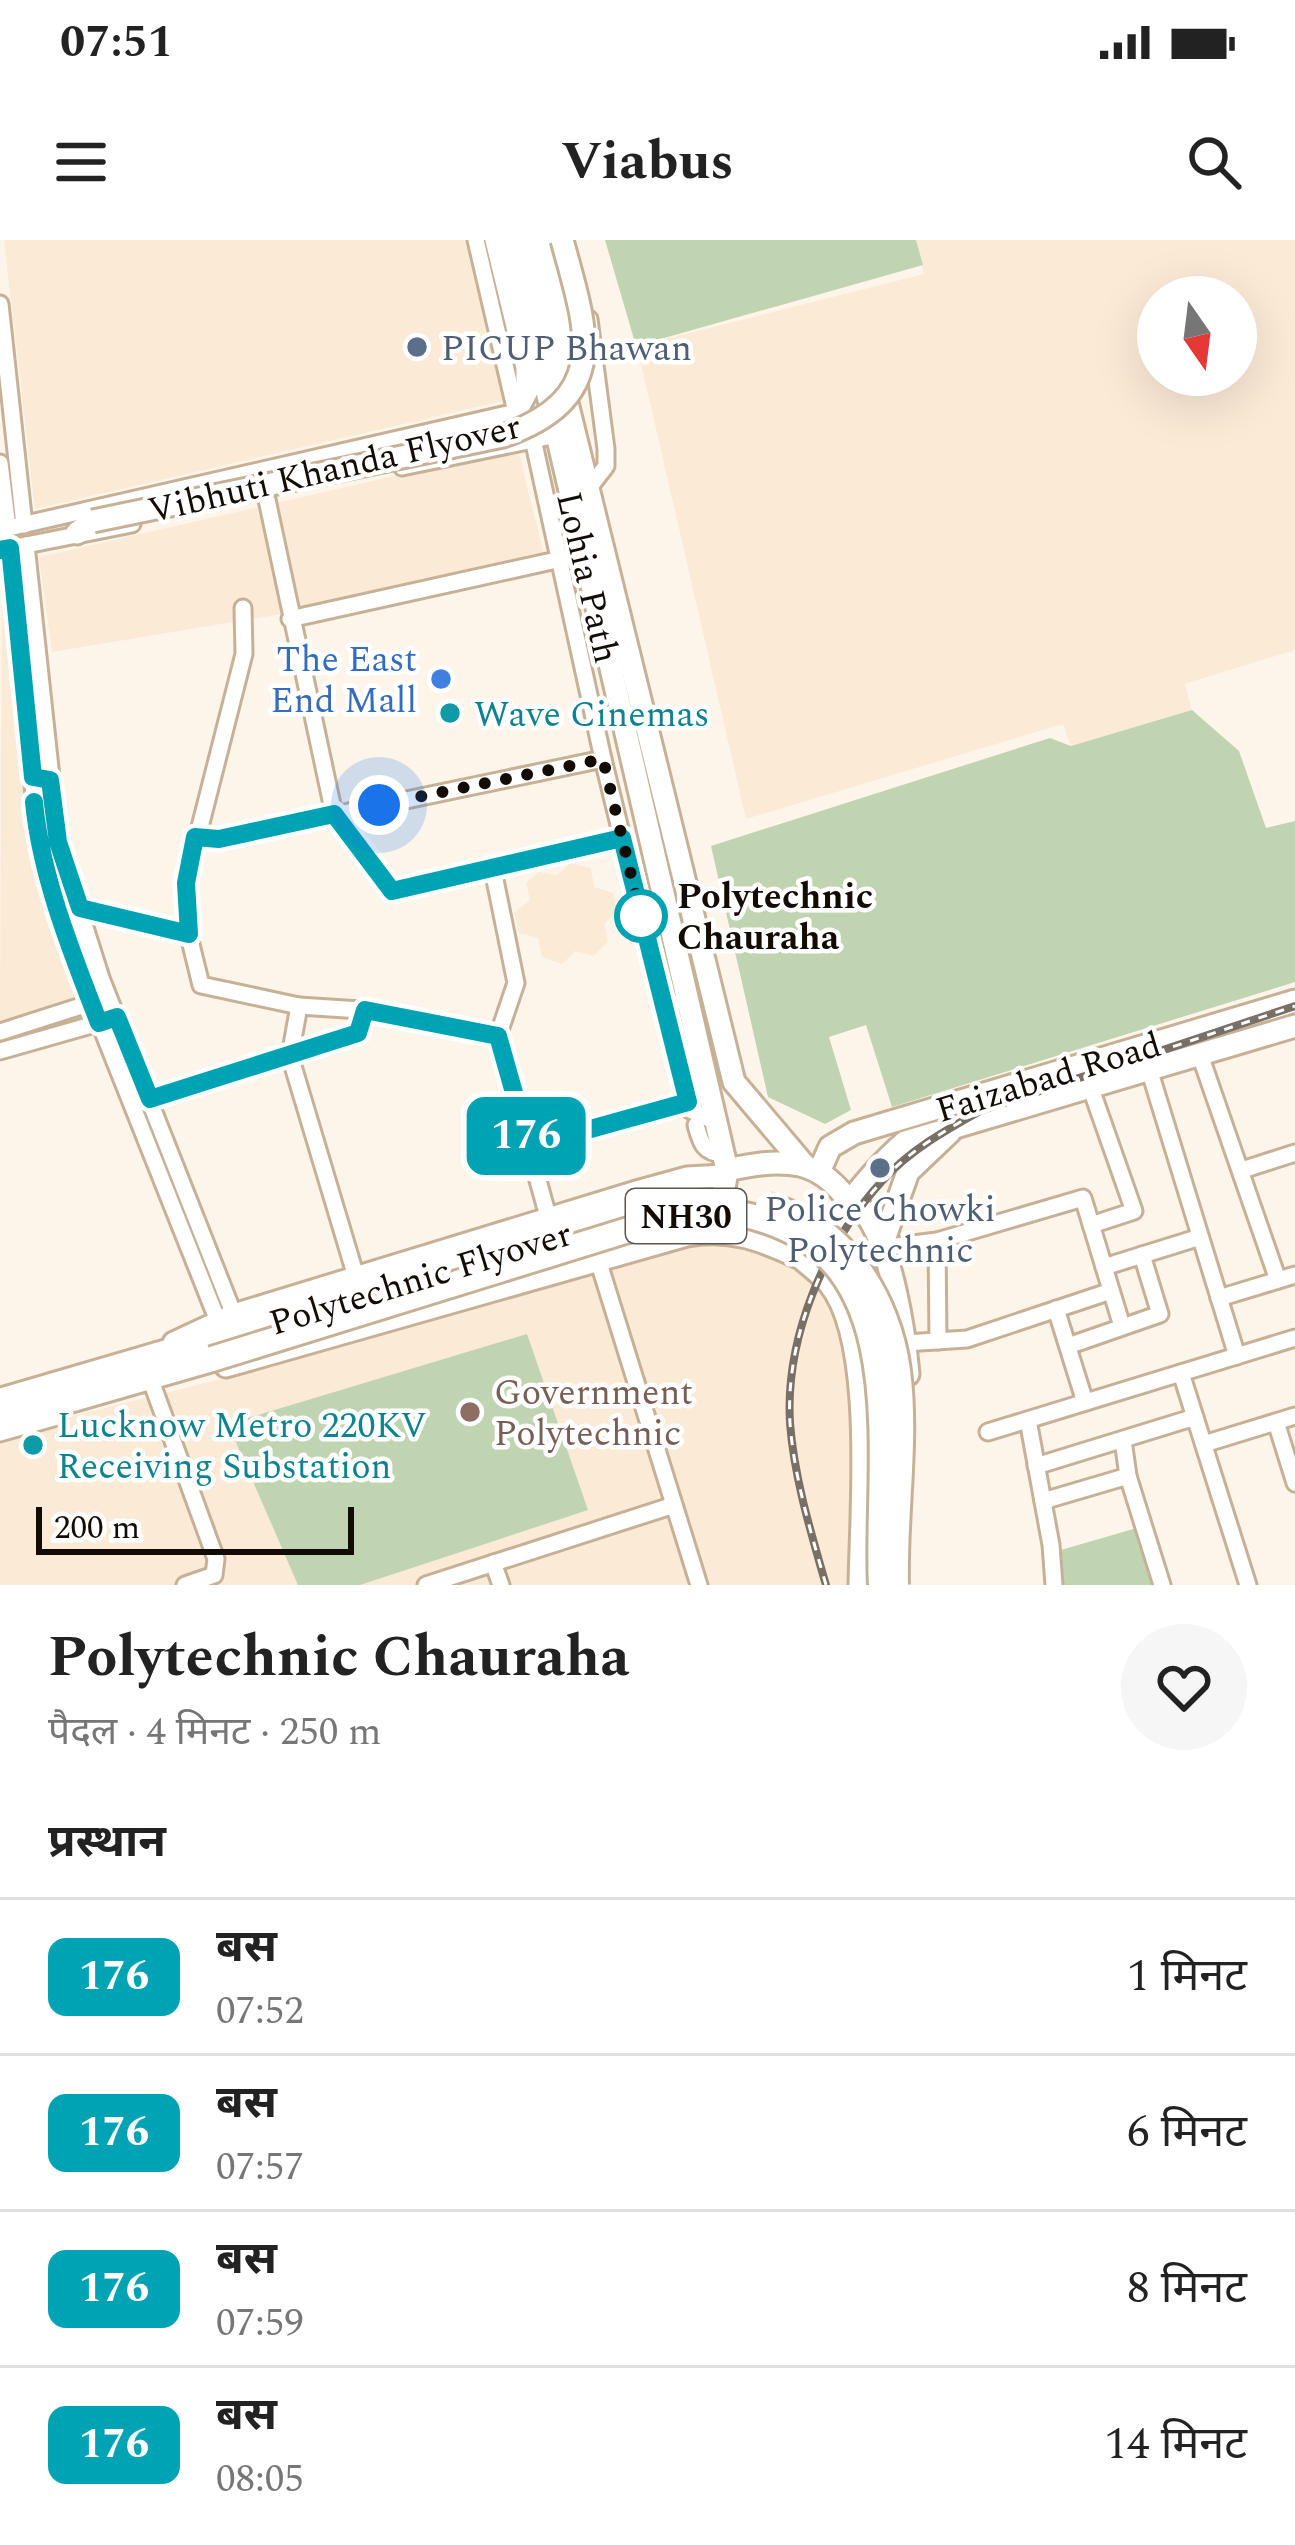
<!DOCTYPE html>
<html lang="hi">
<meta charset="utf-8">
<style>
body{margin:0;font-family:Spectral,"Noto Sans Devanagari",serif;background:#f6f6f6;color:#222;height:100vh;display:flex;flex-direction:column;font-size:45px;white-space:nowrap}
*{box-sizing:border-box;margin:0}
p{font-size:39px;color:#767676}
.icon{flex:none;width:66px;height:66px;fill:none;stroke:currentColor;stroke-width:2;stroke-linecap:round;stroke-linejoin:round}
.map{position:relative;height:1345px;overflow:hidden}
.details{display:flex;flex-direction:column;background:#fff;flex:1}
.details>*{flex:none}
.badge{padding:0 24px;border-radius:18px;font-size:42px;line-height:78px}
.needle{width:78px;rotate:166deg}
.fabs{position:absolute;left:1137px;top:36px;display:grid;gap:24px}
.fabs a{display:grid;place-items:center;width:120px;height:120px;border-radius:50%;background:#fff;box-shadow:0 12px 48px #0002;font-size:60px}
.scale{position:absolute;left:36px;bottom:30px;width:318px;box-sizing:border-box;padding-left:12px;border:6px solid #130c04;border-top:0;font-size:33px;line-height:42px;white-space:nowrap;color:#130c04;-webkit-text-stroke:9px #fff;paint-order:stroke}
.you{position:absolute;width:60px;height:60px;margin:-30px;border:9px solid #fff;border-radius:50%;background:#1a73e8;box-shadow:0 0 0 18px #1a73e833}
.map>.badge{position:absolute;translate:-50% -50%;box-shadow:0 0 0 6px #fff}
h2{padding:0 48px;font-size:45px;line-height:108px}
.round{display:grid;place-items:center;flex:none;width:126px;height:126px;border-radius:63px;background:#f6f6f6}
.summary{display:flex;align-items:center;justify-content:space-between;height:204px;padding:0 48px}
h1{font-size:57px;font-weight:700;line-height:90px}
ul{padding:0;list-style:none}
li{display:flex;align-items:center;gap:36px;height:156px;padding:0 48px;border-top:3px solid #e0e0e0}
li div{flex:1}
li b{display:block;font-size:45px}
li em{font-style:normal}
li .badge{min-width:132px;font-weight:700;text-align:center}
.status{display:flex;justify-content:space-between;align-items:center;height:84px;padding:0 60px;background:#fff;direction:ltr}
.status svg{height:33px;fill:currentColor}
header{display:flex;justify-content:space-between;align-items:center;height:156px;padding:0 48px;background:#fff;font-size:54px;font-weight:700}
.map>svg:first-child{display:block}
.built{fill:#fbead6;fill-rule:evenodd}
.green{fill:#c0d4b1}
.lines{fill:none;stroke-linecap:round;stroke-linejoin:round}
.minor-casing{stroke:#c7b196;stroke-width:21}
.major-casing{stroke:#c7b196;stroke-width:27}
.highway-casing{stroke:#c7b196;stroke-width:30}
.minor{stroke:#fff;stroke-width:15}
.major{stroke:#fff;stroke-width:21}
.highway{stroke:#fff;stroke-width:24}
.rail-casing{stroke:#787067;stroke-width:8}
.rail{stroke:#fff;stroke-width:3;stroke-dasharray:9;stroke-linecap:butt}
.major-bridge-casing{stroke:#c7b196;stroke-width:27;stroke-linecap:butt}
.highway-bridge-casing{stroke:#c7b196;stroke-width:30;stroke-linecap:butt}
.major-bridge{stroke:#fff;stroke-width:21}
.highway-bridge{stroke:#fff;stroke-width:24}
.line-casing{stroke:#fff;stroke-width:27}
.line{stroke:#00a3b4;stroke-width:18}
.walk{stroke:#130c04;stroke-width:12;stroke-dasharray:0 21.6}
.service-dot{fill:#5c6f8a;stroke:#fff;stroke-width:4.5}
.shop-dot{fill:#3f7fe0;stroke:#fff;stroke-width:4.5}
.culture-dot{fill:#0f9aa8;stroke:#fff;stroke-width:4.5}
.stop-dot{fill:#fff;stroke:#00a3b4;stroke-width:6}
.education-dot{fill:#8d6e63;stroke:#fff;stroke-width:4.5}
.labels{text-anchor:middle;stroke-width:9;stroke-linejoin:round;paint-order:stroke}
.shield{fill:#fff;stroke:#5a554f;stroke-width:3}
.shield-label{font-size:33px;font-weight:bold;fill:#130c04}
.service-label{font-size:36px;fill:#4e5e75;stroke:#fff;text-anchor:start}
.street-label{font-size:36px;fill:#130c04;stroke:#fff}
.shop-label{font-size:36px;fill:#366cbe;stroke:#fff;text-anchor:end}
.culture-label{font-size:36px;fill:#0d838f;stroke:#fff;text-anchor:start}
.stop-label{font-size:36px;font-weight:bold;fill:#130c04;stroke:#fff;text-anchor:start}
.education-label{font-size:36px;fill:#785e54;stroke:#fff;text-anchor:start}
</style>
<div class="status"><b>07:51</b><svg viewBox="0 0 49 12"><path d="M0 12V9h3v3zM5 12V6h3v6zM10 12V3h3v9zM15 12V0h3v12zM26 1h20v11H26zM47 4h2v5h-2z"/></svg></div>
<header><svg class="icon" aria-label="menu" viewBox="0 0 24 24"><path d="M4 6h16M4 12h16M4 18h16"/></svg>Viabus<svg class="icon" aria-label="search" viewBox="0 0 24 24"><circle cx="10" cy="10" r="6"/><path d="M15 15l6 6"/></svg></header>
<div class="map">
<svg width="1295" height="1345" viewBox="0 0 1295 1345">
<rect width="100%" height="100%" fill="#fef5ea"/>
<g class="built">
<path d="M4,0H465L503,161L35,269Z"/>
<path d="M916,0H1295V410L1185,444L1192,470L1071,506L1063,484L746,579L637,106L924,34ZM1158,57H1236V135H1158Z"/>
<path d="M518,208L543,312L276,375L52,412L39,317Z"/>
<path d="M2,324L26,580L41,644L80,759L0,783Z"/>
<path d="M571,623L591,628L594,647L613,653L617,670L604,684L608,702L593,716L575,711L562,724L542,717L538,698L519,693L514,673L530,660L526,643L539,632L557,635Z"/>
<path d="M709,1002L763,1008L801,1030L829,1058L841,1091L851,1149L853,1345H0V1194L217,1140L646,1016Z"/>
</g>
<g class="green">
<path d="M605,0H916L923,25L636,106Z"/>
<path d="M1192,470L1239,511L1266,588L1295,581V742L892,867L866,785L829,797L851,870L825,884L768,857L711,606L1050,498L1071,506Z"/>
<path d="M527,1094L588,1270L360,1345H298L228,1184Z"/>
<path d="M1140,1287L1157,1345H1057L1054,1312Z"/>
</g>
<g class="lines">
<defs>
<g id="minor">
<path d="M0,64L24,285"/>
<path d="M533,199L603,519L663,766L687,761"/>
<path d="M0,223L8,288"/>
<path d="M402,227L557,195"/>
<path d="M589,248L606,226V209L589,79"/>
<path d="M266,255L334,574L392,651L622,598"/>
<path d="M0,290L516,172L476,0"/>
<path d="M26,305L58,602L101,738L234,1075"/>
<path d="M21,306L132,284"/>
<path d="M10,308L37,586L47,633L88,754L218,1081"/>
<path d="M243,368L244,414L186,642L187,688L201,745L299,766L290,816L358,793L365,770"/>
<path d="M290,379L561,319"/>
<path d="M195,597L219,599L603,519"/>
<path d="M493,630L516,743L498,796L549,980"/>
<path d="M79,668L189,693"/>
<path d="M299,766L376,771L498,796"/>
<path d="M663,766L690,870L718,883"/>
<path d="M0,792L100,760"/>
<path d="M0,811L109,780"/>
<path d="M1200,815L1278,1040"/>
<path d="M1149,829L1237,1116"/>
<path d="M1090,846L1134,971L1091,985"/>
<path d="M150,859L290,816L357,1040"/>
<path d="M696,885C701,903 703,913 724,914"/>
<path d="M529,906L688,862"/>
<path d="M1242,930L1295,913"/>
<path d="M937,1001L938,1101"/>
<path d="M881,1008L937,1001L1083,958L1122,1086"/>
<path d="M598,1020L699,1345"/>
<path d="M1104,1027L1200,997"/>
<path d="M1219,1058L1295,1035"/>
<path d="M1056,1069L1085,1162"/>
<path d="M905,1103L967,1099L1111,1051"/>
<path d="M1068,1106L1160,1074L1142,1015"/>
<path d="M1181,1133L1248,1345"/>
<path d="M150,1138L216,1319L214,1335L185,1345"/>
<path d="M1028,1180L1051,1305L1054,1345"/>
<path d="M1276,1182L1295,1243"/>
<path d="M988,1192L1295,1098"/>
<path d="M0,1193L57,1177L69,1163"/>
<path d="M1123,1200L1128,1236"/>
<path d="M1204,1204L1295,1176"/>
<path d="M1036,1226L1195,1177"/>
<path d="M1043,1261L1128,1236L1162,1345"/>
<path d="M493,1323L501,1345"/>
<path d="M426,1345L674,1265"/>
</g>
<g id="major">
<path d="M496,0L527,127V151L516,172"/>
<path d="M512,0L727,930"/>
<path d="M527,0L734,842L805,926"/>
<path d="M542,0L574,134"/>
<path d="M77,293L93,281"/>
<path d="M819,932L830,907L854,893L1295,761"/>
<path d="M718,986L727,930C751,925 775,920 800,925C820,930 832,941 845,956C851,963 861,966 866,974C892,1011 904,1089 908,1134"/>
<path d="M881,1008L908,932L950,892"/>
<path d="M801,1018C810,1026 821,1034 829,1043C876,1100 861,1272 860,1345"/>
<path d="M174,1103L234,1075L640,951L687,938L723,936"/>
<path d="M226,1126L687,995C730,987 762,1000 801,1018C839,980 864,937 905,902L1295,786"/>
</g>
<g id="highway">
<path d="M0,1161L683,961"/>
<path d="M0,1180L212,1119"/>
</g>
</defs>
<use href="#minor" class="minor-casing"/>
<use href="#major" class="major-casing"/>
<use href="#highway" class="highway-casing"/>
<use href="#minor" class="minor"/>
<use href="#major" class="major"/>
<use href="#highway" class="highway"/>
<defs>
<path id="rail" d="M826,1345C811,1293 794,1237 790,1183C785,1097 825,1003 883,940C910,910 946,890 980,871L1295,766"/>
</defs>
<use href="#rail" class="rail-casing"/>
<use href="#rail" class="rail"/>
<defs>
<path id="major-bridge" d="M93,281L503,196C614,157 586,89 562,0"/>
<g id="highway-bridge">
<path d="M768,966C842,983 889,1059 898,1131C907,1201 894,1275 896,1345"/>
<path d="M212,1119L654,982C672,979 690,974 708,972C735,970 765,979 789,990C912,1045 875,1237 881,1345"/>
</g>
</defs>
<use href="#major-bridge" class="major-bridge-casing"/>
<use href="#highway-bridge" class="highway-bridge-casing"/>
<use href="#major-bridge" class="major-bridge"/>
<use href="#highway-bridge" class="highway-bridge"/>
</g>
<g class="lines">
<defs>
<path id="line" d="M0,310L10,308L33,537L50,540L58,602L80,668L189,694L186,643L195,597L219,599L334,574L392,651L622,598L688,862L529,906L498,796L365,770L358,793L150,859L117,777L99,783C72,713 41,637 34,562"/>
</defs>
<use href="#line" class="line-casing"/>
<use href="#line" class="line"/>
<path class="walk" d="M379,565L603,519L641,676"/>
</g>
<g class="service-dot">
<circle cx="417" cy="107" r="12"/>
<circle cx="880" cy="928" r="12"/>
</g>
<circle class="shop-dot" cx="441" cy="439" r="12"/>
<g class="culture-dot">
<circle cx="450" cy="473" r="12"/>
<circle cx="33" cy="1205" r="12"/>
</g>
<circle class="stop-dot" cx="641" cy="676" r="24"/>
<circle class="education-dot" cx="470" cy="1172" r="12"/>
<g class="labels">
<rect class="shield" x="626" y="949" width="120" height="54" rx="9"/>
<g class="shield-label">
<text x="686" y="988">NH30</text>
</g>
<g class="service-label">
<text x="441" y="120">PICUP Bhawan</text>
<text x="880" y="981" text-anchor="middle">Police Chowki<tspan x="880" dy="41">Polytechnic</tspan></text>
</g>
<g class="street-label">
<text transform="translate(334 227) rotate(-13)" y="13">Vibhuti Khanda Flyover</text>
<text transform="translate(589 337) rotate(77)" y="13">Lohia Path</text>
<text transform="translate(1048 836) rotate(-17)" y="13">Faizabad Road</text>
<text transform="translate(420 1037) rotate(-17)" y="13">Polytechnic Flyover</text>
</g>
<g class="shop-label">
<text x="417" y="431">The East<tspan x="417" dy="41">End Mall</tspan></text>
</g>
<g class="culture-label">
<text x="474" y="486">Wave Cinemas</text>
<text x="57" y="1197">Lucknow Metro 220KV<tspan x="57" dy="41">Receiving Substation</tspan></text>
</g>
<g class="stop-label">
<text x="677" y="668">Polytechnic<tspan x="677" dy="41">Chauraha</tspan></text>
</g>
<g class="education-label">
<text x="494" y="1164">Government<tspan x="494" dy="41">Polytechnic</tspan></text>
</g>
</g>
</svg>
<div class="fabs">
<a><svg class="needle" viewBox="-14 -14 28 28"><path d="M0-13l5 13h-10z" fill="#e53935"/><path d="M0 13l5-13h-10z" fill="#767676"/></svg></a>
</div>
<div class="scale">200 m</div>
<div class="you" style="left:379px;top:565px"></div>
<b class="badge" style="left:526px;top:896px;background:#00a3b4;color:#fff">176</b>
</div>
<section class="details">
<div class="summary"><div><h1>Polytechnic Chauraha</h1><p>पैदल · 4 मिनट · 250 m</p></div><a class="round"><svg class="icon" aria-label="heart" viewBox="0 0 24 24"><path d="M12 20l-8-8c-3-5 5-10 8-4 3-6 11-1 8 4z"/></svg></a></div>
<h2>प्रस्थान</h2>
<ul>
<li><span class="badge" style="background:#00a3b4;color:#fff">176</span><div><b>बस</b><p>07:52</p></div><em>1 मिनट</em></li>
<li><span class="badge" style="background:#00a3b4;color:#fff">176</span><div><b>बस</b><p>07:57</p></div><em>6 मिनट</em></li>
<li><span class="badge" style="background:#00a3b4;color:#fff">176</span><div><b>बस</b><p>07:59</p></div><em>8 मिनट</em></li>
<li><span class="badge" style="background:#00a3b4;color:#fff">176</span><div><b>बस</b><p>08:05</p></div><em>14 मिनट</em></li>
</ul>
</section>
